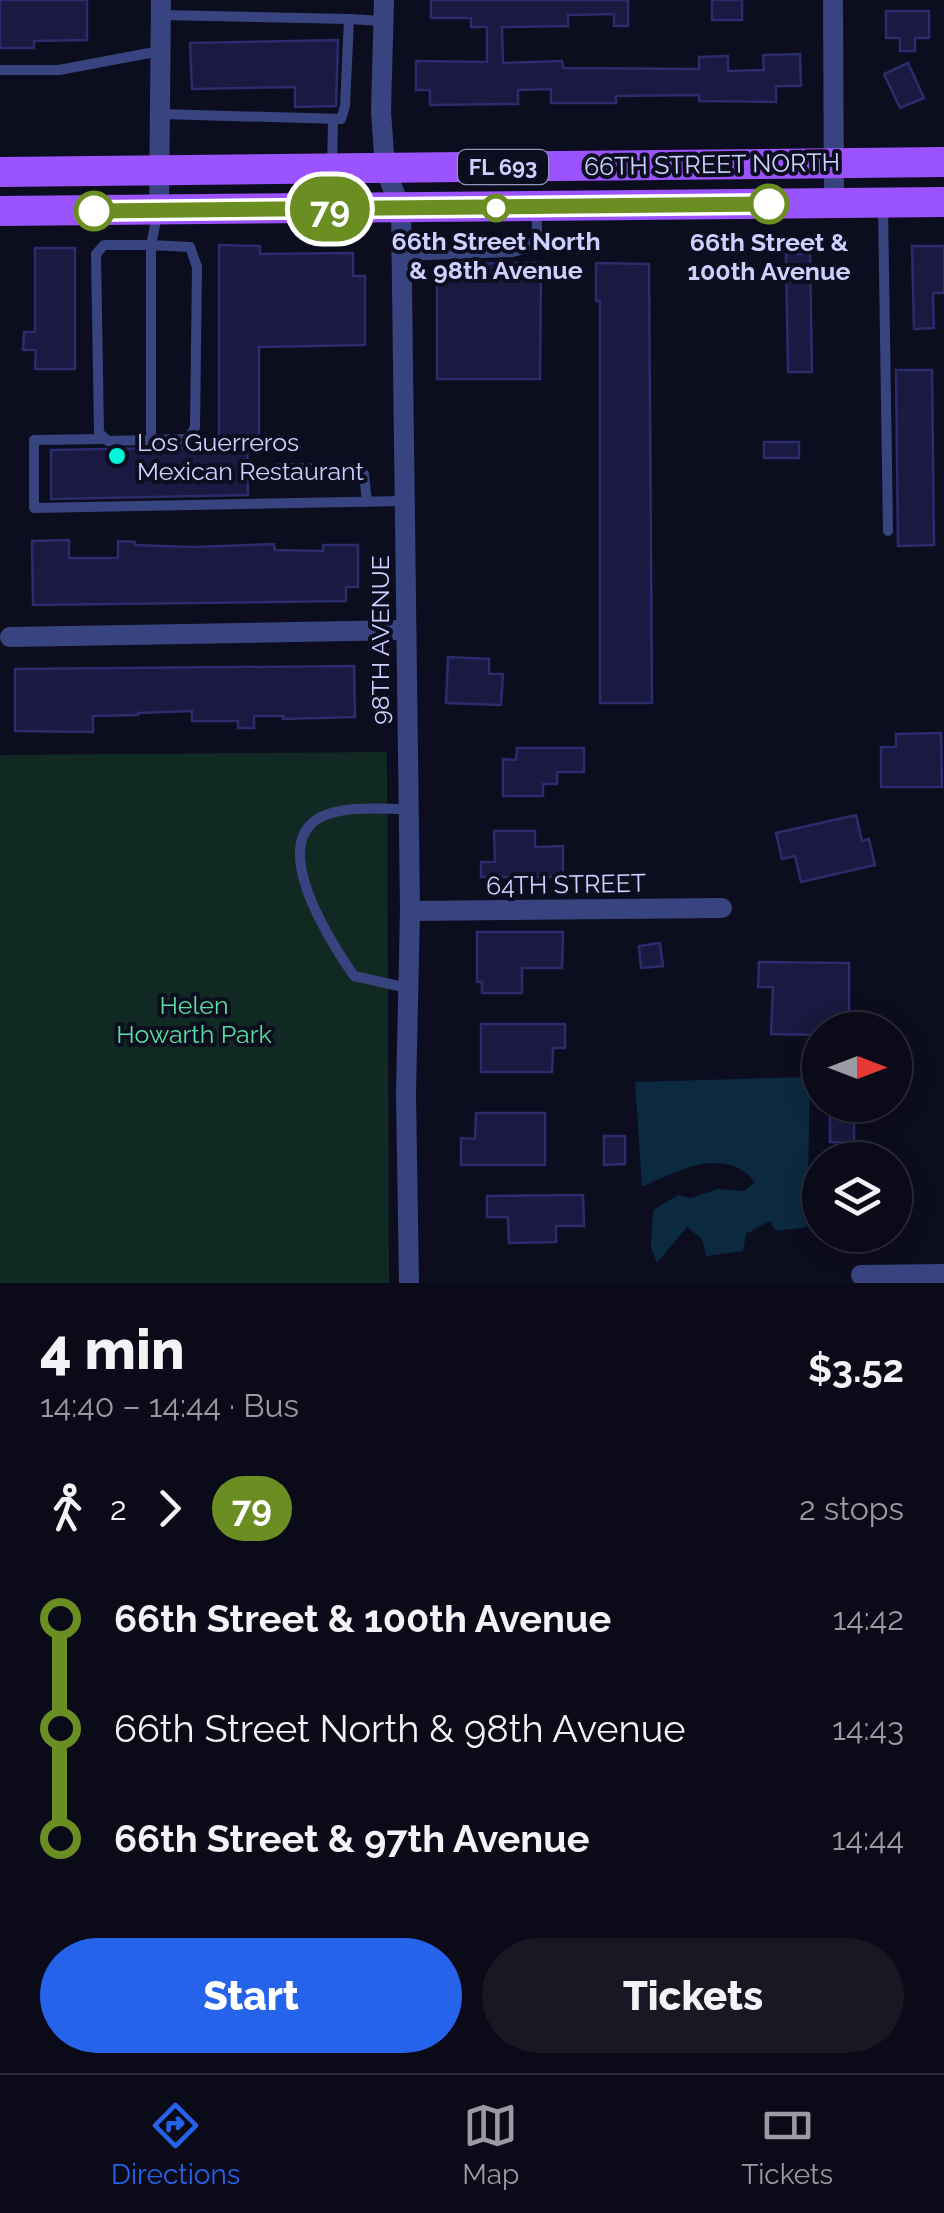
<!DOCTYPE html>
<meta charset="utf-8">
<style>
body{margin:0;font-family:Raleway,sans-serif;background:#181825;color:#f1f3f6;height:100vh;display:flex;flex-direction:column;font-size:38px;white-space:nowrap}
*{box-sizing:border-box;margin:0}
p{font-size:32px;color:#999aa2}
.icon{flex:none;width:55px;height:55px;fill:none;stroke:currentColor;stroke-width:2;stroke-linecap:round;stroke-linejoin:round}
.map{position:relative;height:1283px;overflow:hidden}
.panel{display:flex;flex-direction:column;background:#0a0a18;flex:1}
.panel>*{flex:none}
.badge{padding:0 20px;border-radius:32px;font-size:35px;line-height:65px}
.needle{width:65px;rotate:90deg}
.tools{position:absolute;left:802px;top:1012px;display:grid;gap:20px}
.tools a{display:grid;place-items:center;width:110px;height:110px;border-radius:50%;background:#0a0a18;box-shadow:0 5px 25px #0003,0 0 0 2px #2a2b37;font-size:50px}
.map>.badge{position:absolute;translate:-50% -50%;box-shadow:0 0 0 5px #fff}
.legs{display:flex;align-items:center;gap:15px;height:110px;padding:0 40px;font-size:32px}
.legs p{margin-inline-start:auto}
.overview{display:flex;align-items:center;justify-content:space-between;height:170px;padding:0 40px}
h1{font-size:55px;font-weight:800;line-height:75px}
.action{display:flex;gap:20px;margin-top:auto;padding:20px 40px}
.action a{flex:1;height:115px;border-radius:60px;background:#2563eb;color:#fff;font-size:40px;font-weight:800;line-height:115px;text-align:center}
.action a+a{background:#181825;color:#f1f3f6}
ul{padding:0 40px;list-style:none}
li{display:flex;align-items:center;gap:35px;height:110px;font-size:38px}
li i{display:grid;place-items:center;width:15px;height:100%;margin:0 12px;background:currentColor}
li i::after{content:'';width:25px;height:25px;margin:-12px;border:8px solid;border-radius:50%;background:#0a0a18}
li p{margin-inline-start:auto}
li:first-child i{background:linear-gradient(#0000 50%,currentColor 0)}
li:last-child i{background:linear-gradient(currentColor 50%,#0000 0)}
.menu{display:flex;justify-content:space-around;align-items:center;height:140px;border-top:2px solid #2a2b37;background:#0a0a18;font-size:28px;color:#999aa2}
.menu a{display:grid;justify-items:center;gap:5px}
.menu .on{color:#2563eb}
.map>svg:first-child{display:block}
.green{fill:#102a23}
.water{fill:#0b2a40}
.building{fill:#191941;stroke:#2b2c6c;stroke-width:2.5}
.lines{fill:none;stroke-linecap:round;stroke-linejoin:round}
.lane{stroke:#38447f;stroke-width:10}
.street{stroke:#38447f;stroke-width:20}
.primary{stroke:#9a53fe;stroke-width:30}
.line-1-casing{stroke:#fff;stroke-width:22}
.line-1{stroke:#6b8e23;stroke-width:15}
.stop-1-dot{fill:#fff;stroke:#6b8e23;stroke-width:5}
.poi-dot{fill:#01f5d9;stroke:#0d0d20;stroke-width:4}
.labels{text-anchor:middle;stroke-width:8;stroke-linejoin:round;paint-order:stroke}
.shield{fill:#0d0d20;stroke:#9396bc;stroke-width:2.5}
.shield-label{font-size:22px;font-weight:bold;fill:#ccd1ff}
.street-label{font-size:25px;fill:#ccd1ff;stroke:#0d0d20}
.stop-label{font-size:25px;font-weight:bold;fill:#ccd1ff;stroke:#0d0d20}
.poi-label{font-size:25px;fill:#ccd1ff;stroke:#0d0d20;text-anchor:start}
.park-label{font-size:25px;fill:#59dea0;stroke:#0d0d20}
</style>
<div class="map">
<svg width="944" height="1283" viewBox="0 0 944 1283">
<rect width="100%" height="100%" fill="#0d0d20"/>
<path class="green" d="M387,752L389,1283H0V755Z"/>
<path class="water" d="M810,1077L807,1227L776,1231L770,1221L746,1234L743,1251L706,1256L702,1239L687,1227L657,1263L651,1247L653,1210L678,1195L691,1198L718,1189L744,1191L755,1182C725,1145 677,1171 642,1187L635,1082Z"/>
<g class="building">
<path d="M0,0H87V40L34,41V48H0Z"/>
<path d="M431,0H628V26H614V14L568,15V26L502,27L503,63L562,61L563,68L699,69V57L728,56V71L764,70L763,55L800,54L801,86H776V102L699,101V95L616,96V103H551V89L518,90V104L430,105V90H416V61L487,62V27H471V18H431Z"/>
<rect x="712" y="0" width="30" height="20"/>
<path d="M886,11H929V38H915V51H900V38H886Z"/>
<path d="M338,40L336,106L295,107V87L192,89L190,43Z"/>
<path d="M908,63L924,98L900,108L884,74Z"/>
<path d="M219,245L260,246V254L353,253V276H365V345L259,347V441H247L248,495L51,499V450L219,447Z"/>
<path d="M912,246H944V293H933L934,328L914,329Z"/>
<path d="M35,248H75V369H35L36,350H23L24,332H35Z"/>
<path d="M786,254H810L812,372H788Z"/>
<path d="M541,263L540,379H437V264Z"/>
<path d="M596,263L649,264L652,703H600V301H596Z"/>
<path d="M896,370H932L934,545L898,546Z"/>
<rect x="764" y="442" width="35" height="16"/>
<path d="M69,540V558H118V541L135,542V545L193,547L274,544L275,550L323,551V545H358V587H346V601L33,605L32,541Z"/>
<path d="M448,657L489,659V674H503L501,705L446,703Z"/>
<path d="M354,666L355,717L283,719V716H254V728H238V721H192V711L138,713V715L93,716V732L15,731V669Z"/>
<path d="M941,733L942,787H881V747H896V734Z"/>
<path d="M517,748H584V772H557V784H543V796H503V759L516,760Z"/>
<path d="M856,815L862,841L869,839L875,865L801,882L795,856L782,859L776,833Z"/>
<path d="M494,831H535V847L563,846V877H481V862H495Z"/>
<path d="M477,932H563L562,968H522V993H482V982H477Z"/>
<path d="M660,943L663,966L641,968L639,946Z"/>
<path d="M759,962L849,963V1030H820V1035L771,1034L773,987H758Z"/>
<path d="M481,1024H565V1048H553L552,1072H481Z"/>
<path d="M476,1113H545V1165H461V1138L475,1139Z"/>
<path d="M830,1114H854V1143L830,1142Z"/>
<path d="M604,1136H625V1164L604,1165Z"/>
<path d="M583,1195L584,1226H556V1242L509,1243L508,1217H487V1196Z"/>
</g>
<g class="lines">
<g class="lane">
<path d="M349,19L383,21"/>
<path d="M0,70H59L160,51"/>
<path d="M160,114L341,119L345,106L349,19L162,15"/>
<path d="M332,165L333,121"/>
<path d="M883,207L888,531"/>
<path d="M402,256L513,252C542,245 537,234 536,208"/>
<path d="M103,439L34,440V508L404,501"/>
<path d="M151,440V245H104L96,254L99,433L108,441L185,439L190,437L195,427L197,267L190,247L151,245L158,211"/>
<path d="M276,468L353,469L364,474L367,502"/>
<path d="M407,809C381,809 345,805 321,817C267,845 332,944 354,976L408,988"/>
</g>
<g class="street">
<path d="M384,0L381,111L385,169L401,209L410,911L406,1094L409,1283"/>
<path d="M833,0L834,203"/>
<path d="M159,210L161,0"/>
<path d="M10,637L405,630"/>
<path d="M410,911L722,908"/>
<path d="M861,1275L944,1274"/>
</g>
<g class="primary">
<path d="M0,172L944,162"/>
<path d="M0,211L944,202"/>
</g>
</g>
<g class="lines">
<defs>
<path id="line-1" d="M94,211L769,204"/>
</defs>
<use href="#line-1" class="line-1-casing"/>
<use href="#line-1" class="line-1"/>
</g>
<g class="stop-1-dot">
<circle cx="769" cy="204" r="18"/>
<circle cx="496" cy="208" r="12"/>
<circle cx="94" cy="211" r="18"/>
</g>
<circle class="poi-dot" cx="117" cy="456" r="10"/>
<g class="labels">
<rect class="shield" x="458" y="150" width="90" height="34" rx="8"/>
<g class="shield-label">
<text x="503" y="175">FL 693</text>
</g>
<g class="street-label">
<text transform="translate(712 164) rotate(-1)" y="9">66TH STREET NORTH</text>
<text transform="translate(380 640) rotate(-90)" y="9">98TH AVENUE</text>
<text transform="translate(566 884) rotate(-1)" y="9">64TH STREET</text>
</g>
<g class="stop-label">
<text x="496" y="250">66th Street North<tspan x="496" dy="29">&amp; 98th Avenue</tspan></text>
<text x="769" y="251">66th Street &amp;<tspan x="769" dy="29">100th Avenue</tspan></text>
</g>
<g class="poi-label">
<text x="137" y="451">Los Guerreros<tspan x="137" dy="29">Mexican Restaurant</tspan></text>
</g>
<g class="park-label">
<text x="194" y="1014">Helen<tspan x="194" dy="29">Howarth Park</tspan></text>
</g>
</g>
</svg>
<div class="tools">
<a><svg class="needle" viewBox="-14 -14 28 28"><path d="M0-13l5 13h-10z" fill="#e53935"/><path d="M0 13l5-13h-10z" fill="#999aa2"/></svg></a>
<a><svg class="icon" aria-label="layers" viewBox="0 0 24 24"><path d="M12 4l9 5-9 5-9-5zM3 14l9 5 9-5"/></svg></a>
</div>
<b class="badge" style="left:330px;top:209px;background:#6b8e23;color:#fff">79</b>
</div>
<section class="panel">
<div class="overview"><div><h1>4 min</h1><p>14:40 – 14:44 · Bus</p></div><b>$3.52</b></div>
<div class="legs"><svg class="icon" aria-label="walk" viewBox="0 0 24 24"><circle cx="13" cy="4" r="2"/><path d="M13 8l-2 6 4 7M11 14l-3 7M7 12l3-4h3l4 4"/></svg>2<svg class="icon" aria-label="forward" viewBox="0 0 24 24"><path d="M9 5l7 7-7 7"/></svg><b class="badge" style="background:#6b8e23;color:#fff">79</b><p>2 stops</p></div>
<ul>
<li><i style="color:#6b8e23"></i><b>66th Street &amp; 100th Avenue</b><p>14:42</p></li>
<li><i style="color:#6b8e23"></i><span>66th Street North &amp; 98th Avenue</span><p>14:43</p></li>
<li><i style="color:#6b8e23"></i><b>66th Street &amp; 97th Avenue</b><p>14:44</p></li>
</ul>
<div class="action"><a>Start</a><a>Tickets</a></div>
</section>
<nav class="menu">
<a class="on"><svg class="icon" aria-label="directions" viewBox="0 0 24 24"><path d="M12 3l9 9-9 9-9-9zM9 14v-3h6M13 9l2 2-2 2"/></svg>Directions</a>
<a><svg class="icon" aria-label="map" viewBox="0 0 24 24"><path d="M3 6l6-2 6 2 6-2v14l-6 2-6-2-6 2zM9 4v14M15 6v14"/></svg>Map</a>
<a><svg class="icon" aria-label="tickets" viewBox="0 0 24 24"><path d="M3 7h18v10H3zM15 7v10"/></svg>Tickets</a>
</nav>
